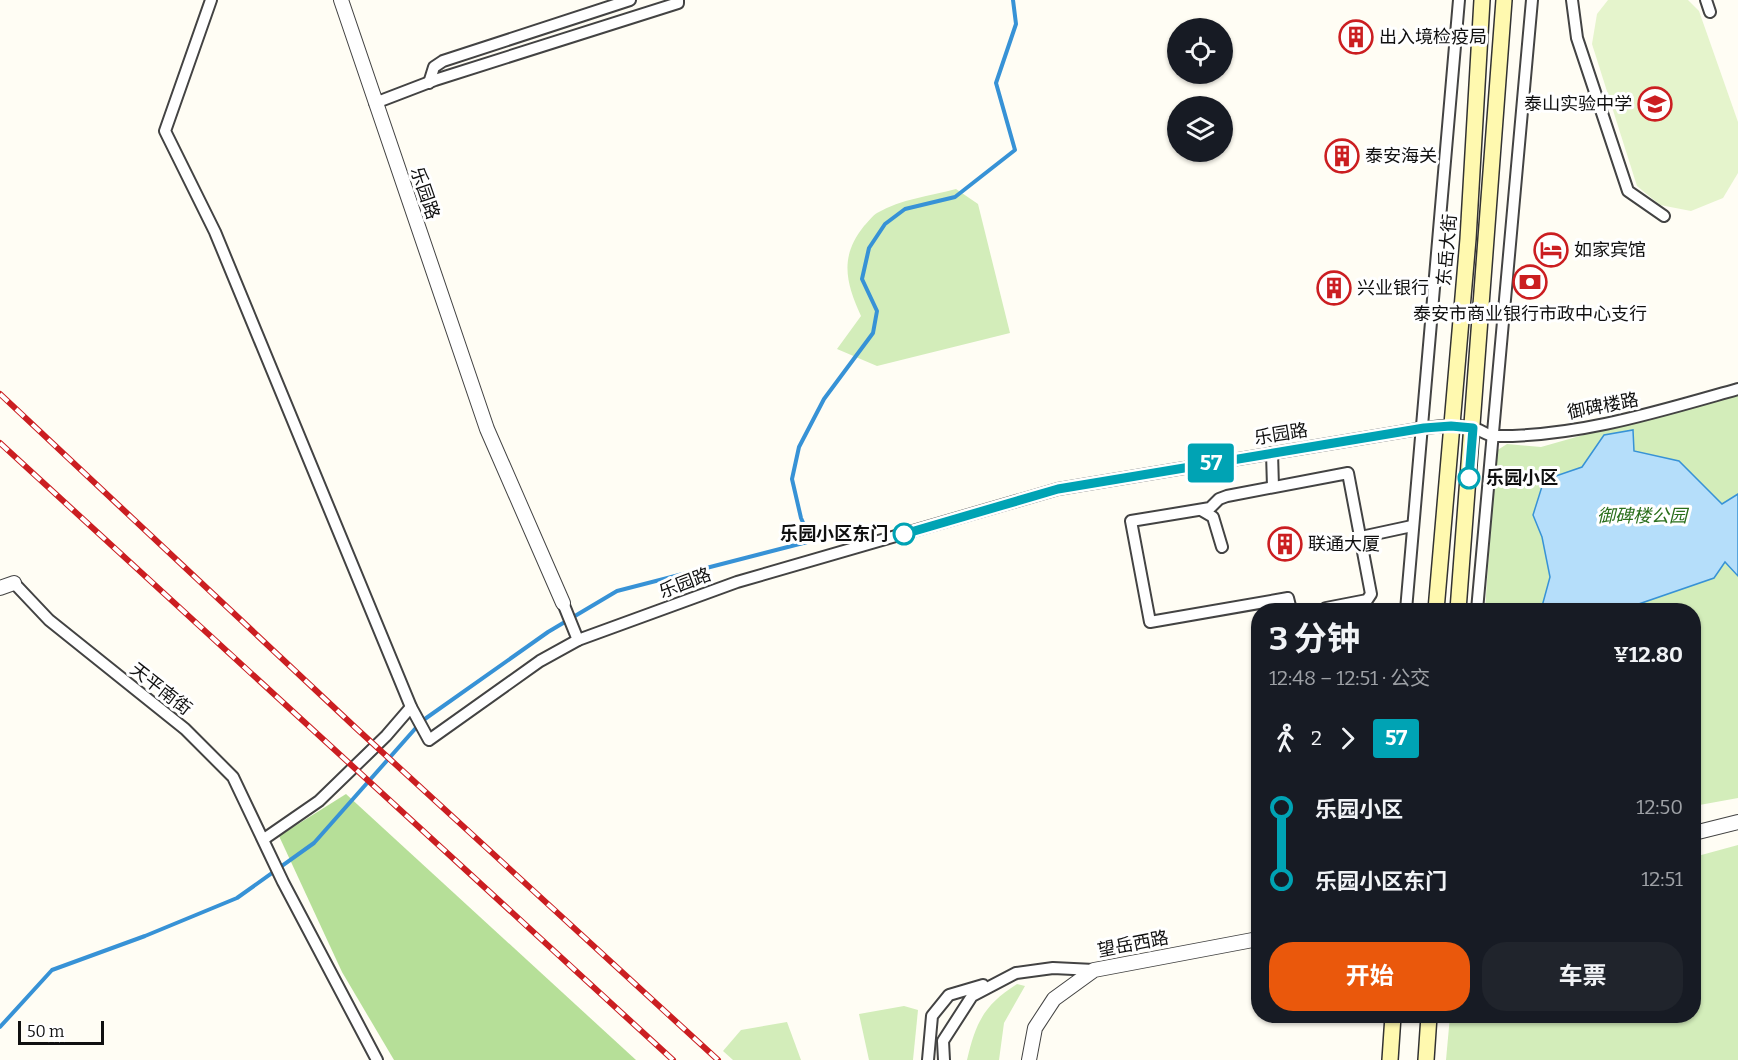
<!DOCTYPE html>
<html lang="zh">
<meta charset="utf-8">
<style>
body{margin:0;font-family:Bitter,"Noto Sans SC",serif;background:#20242c;color:#f1f3f6;height:100vh;display:flex;flex-direction:column;font-size:22px;white-space:nowrap}
*{box-sizing:border-box;margin:0}
p{font-size:20px;color:#9ea1a6}
.icon{flex:none;width:33px;height:33px;fill:none;stroke:currentColor;stroke-width:2;stroke-linecap:round;stroke-linejoin:round}
.map{position:relative;flex:1;overflow:hidden}
.side{position:absolute;left:1251px;top:603px;width:450px;height:420px;display:flex;flex-direction:column;background:#171b24;border-radius:24px;box-shadow:0 2px 4px #0004}
.side>*{flex:none}
.badge{padding:0 12px;border-radius:4px;font-size:21px;line-height:39px}
.tools{position:absolute;left:1167px;top:18px;display:grid;gap:12px}
.tools a{display:grid;place-items:center;width:66px;height:66px;border-radius:50%;background:#171b24;box-shadow:0 2px 4px #0004;font-size:30px}
.scale{position:absolute;left:18px;bottom:15px;width:86px;box-sizing:border-box;padding-left:6px;border:3px solid #101010;border-top:0;font-size:16px;line-height:21px;white-space:nowrap;color:#101010;-webkit-text-stroke:4px #fff;paint-order:stroke}
.map>.badge{position:absolute;translate:-50% -50%;box-shadow:0 0 0 3px #fff}
.legs{display:flex;align-items:center;gap:9px;height:66px;padding:0 18px;font-size:20px}
.legs p{margin-inline-start:auto}
.summary{display:flex;align-items:center;justify-content:space-between;height:102px;padding:0 18px}
h1{font-size:33px;font-weight:700;line-height:45px}
.action{display:flex;gap:12px;margin-top:auto;padding:12px 18px}
.action a{flex:1;height:69px;border-radius:24px;background:#ea580c;color:#fff;font-size:24px;font-weight:700;line-height:69px;text-align:center}
.action a+a{background:#20242c;color:#f1f3f6}
ul{padding:0 18px;list-style:none}
li{display:flex;align-items:center;gap:21px;height:72px;font-size:22px}
li i{display:grid;place-items:center;width:9px;height:100%;margin:0 8px;background:currentColor}
li i::after{content:'';width:15px;height:15px;margin:-8px;border:4px solid;border-radius:50%;background:#171b24}
li p{margin-inline-start:auto}
li:first-child i{background:linear-gradient(#0000 50%,currentColor 0)}
li:last-child i{background:linear-gradient(currentColor 50%,#0000 0)}
.map>svg:first-child{display:block}
.green{fill:#d3edba}
.forest{fill:#b6df98}
.pitch{fill:#e5f4cc}
.water{fill:#b5defa;stroke:#3792d6;stroke-width:1.5}
.lines{fill:none;stroke-linecap:round;stroke-linejoin:round}
.stream{stroke:#3792d6;stroke-width:4}
.minor-casing{stroke:#434343;stroke-width:14}
.tertiary-casing{stroke:#434343;stroke-width:16}
.secondary-casing{stroke:#323232;stroke-width:18}
.minor{stroke:#fff;stroke-width:10}
.tertiary{stroke:#fff;stroke-width:14}
.secondary{stroke:#fff9af;stroke-width:15}
.rail-casing{stroke:#cb1e21;stroke-width:6}
.rail{stroke:#fff;stroke-width:4;stroke-dasharray:11;stroke-linecap:butt}
.line-1-casing{stroke:#fff;stroke-width:14}
.line-1{stroke:#00a3b4;stroke-width:9}
.stop-1-dot{fill:#fff;stroke:#00a3b4;stroke-width:3}
.labels{text-anchor:middle;stroke-width:6;stroke-linejoin:round;paint-order:stroke}
.poi-label{font-size:18px;fill:#101010;stroke:#fff;text-anchor:start}
.street-label{font-size:18px;fill:#101010;stroke:#fff}
.stop-label{font-size:18px;font-weight:bold;fill:#101010;stroke:#fff;text-anchor:start}
.park-label{font-size:18px;font-style:italic;fill:#2a6e1b;stroke:#fff}
</style>
<div class="map">
<svg width="1738" height="1060" viewBox="0 0 1738 1060">
<rect width="100%" height="100%" fill="#fffdf4"/>
<g class="green">
<path d="M956,189L978,204L1010,333L877,366L837,349L861,316C846,283 839,257 864,226C868,222 872,216 877,213C901,199 930,196 956,189Z"/>
<path d="M1738,391V798L1694,806V610H1485L1496,451L1507,444L1541,447Z"/>
<path d="M1738,845V1060H1446L1450,1016H1694V857Z"/>
<path d="M1017,984L1025,986L1004,1023L999,1060H967C976,1022 984,1005 1017,984Z"/>
<path d="M904,1006L918,1010L913,1060H869L859,1014Z"/>
<path d="M787,1022L801,1060H733L723,1051L741,1030Z"/>
</g>
<path class="forest" d="M346,794L636,1060H394L342,972L279,836Z"/>
<path class="pitch" d="M1608,0H1688L1699,11L1738,122V173L1723,198L1691,211L1660,205L1637,186L1592,44L1597,14Z"/>
<path class="water" d="M1633,430L1634,451L1679,461L1722,504L1738,494V576L1725,562L1714,578L1633,606L1629,610H1541L1550,577L1542,537L1533,515L1544,480L1582,467L1604,435Z"/>
<g class="lines">
<path class="stream" d="M0,1027L52,970L145,936L237,898L314,843L422,721L548,632L617,591L811,541L801,518L792,479L799,447L824,399L873,333L877,311L862,279L869,248L885,224L905,209L955,197L1015,150L996,83L1016,24L1013,0"/>
<defs>
<g id="minor">
<path d="M211,0L165,131L215,232L411,707L429,740L540,661L578,640"/>
<path d="M1572,0L1577,38L1628,191L1664,216"/>
<path d="M1706,0L1710,12"/>
<path d="M429,83L434,67L443,61L630,0"/>
<path d="M375,103L435,80L678,3V0"/>
<path d="M1272,453L1273,487"/>
<path d="M1201,510L1213,517L1222,547"/>
<path d="M1361,537L1412,526"/>
<path d="M14,583L49,620L185,729L233,777L283,882L377,1060"/>
<path d="M563,603L578,640L737,582L1058,489L1424,428C1440,426 1458,424 1474,428C1481,430 1488,436 1495,436C1578,437 1660,411 1738,389"/>
<path d="M1291,610L1288,598L1150,622L1131,521L1210,508L1219,499L1227,496L1348,473L1371,594L1367,600L1326,608V610"/>
<path d="M1406,610L1459,0"/>
<path d="M1477,610L1532,0"/>
<path d="M264,839L319,801L386,736L411,707"/>
<path d="M928,1060L932,1016L949,995L983,985"/>
<path d="M944,1060L943,1041L972,996L1016,973L1053,968L1094,970"/>
</g>
<g id="tertiary">
<path d="M341,0L487,429L563,603"/>
<path d="M0,588L14,583"/>
<path d="M1694,833L1738,822"/>
<path d="M1029,1060L1035,1028L1054,999L1094,970L1258,939"/>
</g>
<g id="secondary">
<path d="M1436,610L1468,239L1482,0"/>
<path d="M1458,610L1504,0"/>
<path d="M1390,1060L1393,1016"/>
<path d="M1426,1060L1429,1016"/>
</g>
</defs>
<use href="#minor" class="minor-casing"/>
<use href="#tertiary" class="tertiary-casing"/>
<use href="#secondary" class="secondary-casing"/>
<use href="#minor" class="minor"/>
<use href="#tertiary" class="tertiary"/>
<use href="#secondary" class="secondary"/>
<defs>
<g id="rail">
<path d="M0,394L357,729L718,1060"/>
<path d="M0,443L673,1060"/>
</g>
</defs>
<use href="#rail" class="rail-casing"/>
<use href="#rail" class="rail"/>
</g>
<g class="lines">
<defs>
<path id="line-1" d="M904,534L1058,489L1424,428L1451,426L1473,428L1469,478"/>
</defs>
<use href="#line-1" class="line-1-casing"/>
<use href="#line-1" class="line-1"/>
</g>
<defs>
<symbol id="building-ring" viewBox="-11 -11 22 22"><circle r="9.5" fill="#fff" stroke="#cb1e21" stroke-width="1.5"/><path d="M-4-6H4V6H1V3H-1V6H-4ZM-2.5-4.3h1.7v1.8h-1.7ZM.8-4.3h1.7v1.8H.8ZM-2.5-1h1.7V.8h-1.7ZM.8-1h1.7V.8H.8Z" fill="#cb1e21"/></symbol>
<symbol id="school-ring" viewBox="-11 -11 22 22"><circle r="9.5" fill="#fff" stroke="#cb1e21" stroke-width="1.5"/><path d="M0-5L7-2L0 1L-7-2ZM-4 1L0 2.5L4 1V4Q0 6-4 4Z" fill="#cb1e21"/></symbol>
<symbol id="hotel-ring" viewBox="-11 -11 22 22"><circle r="9.5" fill="#fff" stroke="#cb1e21" stroke-width="1.5"/><path d="M-6-4.5h1.5V1H6V5H4.5V3h-9V5H-6ZM-4 0a1.8 1.8 0 1 1 3.6 0ZM.5 0V-2.5h3Q6-2.5 6 0Z" fill="#cb1e21"/></symbol>
<symbol id="bank-ring" viewBox="-11 -11 22 22"><circle r="9.5" fill="#fff" stroke="#cb1e21" stroke-width="1.5"/><path d="M-6-4H6V4H-6ZM0-2.3a2.3 2.3 0 1 0 0 4.6a2.3 2.3 0 1 0 0-4.6Z" fill="#cb1e21"/></symbol>
</defs>
<g fill-rule="evenodd">
<use href="#building-ring" x="1337" y="18" width="38" height="38"/>
<use href="#school-ring" x="1636" y="85" width="38" height="38"/>
<use href="#building-ring" x="1323" y="137" width="38" height="38"/>
<use href="#hotel-ring" x="1532" y="231" width="38" height="38"/>
<use href="#bank-ring" x="1511" y="263" width="38" height="38"/>
<use href="#building-ring" x="1315" y="269" width="38" height="38"/>
<use href="#building-ring" x="1266" y="525" width="38" height="38"/>
</g>
<g class="stop-1-dot">
<circle cx="1469" cy="478" r="10"/>
<circle cx="904" cy="534" r="10"/>
</g>
<g class="labels">
<g class="poi-label">
<text x="1379" y="43">出入境检疫局</text>
<text x="1632" y="110" text-anchor="end">泰山实验中学</text>
<text x="1365" y="162">泰安海关</text>
<text x="1574" y="256">如家宾馆</text>
<text x="1357" y="294">兴业银行</text>
<text x="1530" y="320" text-anchor="middle">泰安市商业银行市政中心支行</text>
<text x="1308" y="550">联通大厦</text>
</g>
<g class="street-label">
<text transform="translate(425 193) rotate(71)" y="6">乐园路</text>
<text transform="translate(1447 250) rotate(-85)" y="6">东岳大街</text>
<text transform="translate(1603 406) rotate(-11)" y="6">御碑楼路</text>
<text transform="translate(1281 434) rotate(-9)" y="6">乐园路</text>
<text transform="translate(685 583) rotate(-21)" y="6">乐园路</text>
<text transform="translate(161 689) rotate(38)" y="6">天平南街</text>
<text transform="translate(1133 944) rotate(-11)" y="6">望岳西路</text>
</g>
<g class="stop-label">
<text x="1486" y="484">乐园小区</text>
<text x="888" y="540" text-anchor="end">乐园小区东门</text>
</g>
<g class="park-label">
<text x="1642" y="522">御碑楼公园</text>
</g>
</g>
</svg>
<div class="tools">
<a><svg class="icon" aria-label="locate" viewBox="0 0 24 24"><circle cx="12" cy="12" r="6"/><path d="M12 2v4M12 18v4M2 12h4M18 12h4"/></svg></a>
<a><svg class="icon" aria-label="layers" viewBox="0 0 24 24"><path d="M12 4l9 5-9 5-9-5zM3 14l9 5 9-5"/></svg></a>
</div>
<div class="scale">50 m</div>
<b class="badge" style="left:1211px;top:463px;background:#00a3b4;color:#fff">57</b>
<section class="side">
<div class="summary"><div><h1>3 分钟</h1><p>12:48 – 12:51 · 公交</p></div><b>¥12.80</b></div>
<div class="legs"><svg class="icon" aria-label="walk" viewBox="0 0 24 24"><circle cx="13" cy="4" r="2"/><path d="M13 8l-2 6 4 7M11 14l-3 7M7 12l3-4h3l4 4"/></svg>2<svg class="icon" aria-label="forward" viewBox="0 0 24 24"><path d="M9 5l7 7-7 7"/></svg><b class="badge" style="background:#00a3b4;color:#fff">57</b></div>
<ul>
<li><i style="color:#00a3b4"></i><b>乐园小区</b><p>12:50</p></li>
<li><i style="color:#00a3b4"></i><b>乐园小区东门</b><p>12:51</p></li>
</ul>
<div class="action"><a>开始</a><a>车票</a></div>
</section>
</div>
